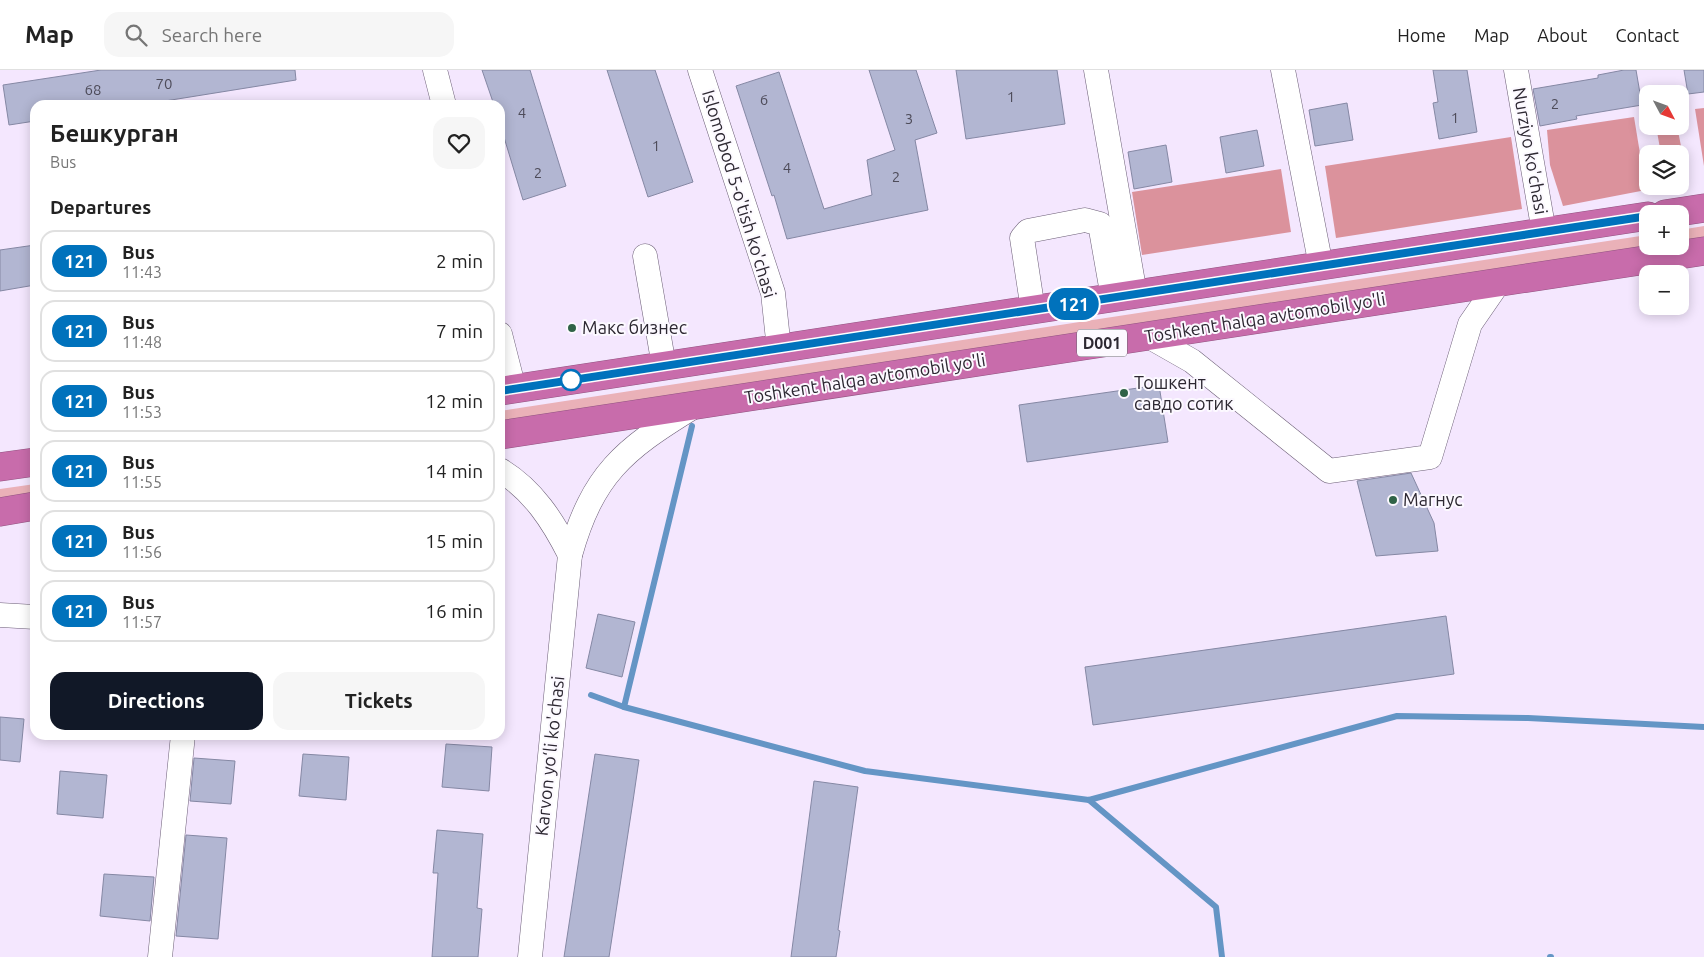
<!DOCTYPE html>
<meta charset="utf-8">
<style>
body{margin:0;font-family:Ubuntu,sans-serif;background:#f6f6f6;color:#222;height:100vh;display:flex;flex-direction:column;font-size:19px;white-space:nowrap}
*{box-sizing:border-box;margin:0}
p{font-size:16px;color:#767676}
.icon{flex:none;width:28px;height:28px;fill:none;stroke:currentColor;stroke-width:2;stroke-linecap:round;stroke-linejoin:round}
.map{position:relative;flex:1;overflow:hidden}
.drawer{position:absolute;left:30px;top:30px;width:475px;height:640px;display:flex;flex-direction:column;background:#fff;border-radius:15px;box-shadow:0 2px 12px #0003}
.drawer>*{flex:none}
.badge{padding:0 10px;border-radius:16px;font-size:18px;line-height:32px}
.needle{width:32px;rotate:131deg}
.tools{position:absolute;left:1639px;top:15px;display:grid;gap:10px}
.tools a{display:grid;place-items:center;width:50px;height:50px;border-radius:10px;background:#fff;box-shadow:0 2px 12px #0003;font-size:25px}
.map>.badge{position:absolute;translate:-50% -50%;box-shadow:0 0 0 2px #fff}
h2{padding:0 20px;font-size:19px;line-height:45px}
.round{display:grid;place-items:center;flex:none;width:52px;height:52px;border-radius:15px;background:#f6f6f6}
.head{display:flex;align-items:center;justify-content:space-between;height:85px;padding:0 20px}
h1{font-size:24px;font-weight:700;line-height:38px}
.button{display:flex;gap:10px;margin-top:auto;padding:10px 20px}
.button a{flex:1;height:58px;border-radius:15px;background:#111827;color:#fff;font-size:20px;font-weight:700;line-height:58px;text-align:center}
.button a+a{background:#f6f6f6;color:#222}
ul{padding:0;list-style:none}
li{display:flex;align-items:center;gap:15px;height:62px;margin:0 10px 8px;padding:0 10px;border:2px solid #e0e0e0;border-radius:15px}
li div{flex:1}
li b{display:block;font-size:19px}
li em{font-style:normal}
li .badge{min-width:55px;font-weight:700;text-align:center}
header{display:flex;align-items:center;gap:30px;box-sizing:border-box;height:70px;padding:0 25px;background:#fff;border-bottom:1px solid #e0e0e0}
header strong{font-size:24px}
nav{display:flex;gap:28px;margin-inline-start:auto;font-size:18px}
.search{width:350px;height:45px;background:#f6f6f6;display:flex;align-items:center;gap:12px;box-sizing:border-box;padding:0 18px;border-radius:15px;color:#767676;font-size:19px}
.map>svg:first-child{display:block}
.green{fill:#eab1b8}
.forest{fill:#db929c}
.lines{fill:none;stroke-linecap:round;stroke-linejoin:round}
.stream{stroke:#6495c5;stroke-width:6}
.building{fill:#b2b6d2;stroke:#8588a4}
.minor-casing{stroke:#6c5f77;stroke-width:25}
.highway-casing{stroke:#925481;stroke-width:29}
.minor{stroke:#fff;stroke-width:24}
.highway{stroke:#c86cab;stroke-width:28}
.line-casing{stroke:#fff;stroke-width:11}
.line{stroke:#0072bc;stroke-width:8}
.poi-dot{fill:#306347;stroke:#fcf9ff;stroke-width:2}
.stop-dot{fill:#fff;stroke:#0072bc;stroke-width:2.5}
.labels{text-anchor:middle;stroke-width:4;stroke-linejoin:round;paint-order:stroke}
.number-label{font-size:15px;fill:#4e4c5a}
.shield{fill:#fcf9ff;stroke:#6b6770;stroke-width:1}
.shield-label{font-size:16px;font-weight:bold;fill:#2d2832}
.street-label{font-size:18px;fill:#2d2832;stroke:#fcf9ff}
.poi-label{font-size:18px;fill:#2d2832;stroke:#fcf9ff;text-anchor:start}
</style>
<header>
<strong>Map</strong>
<div class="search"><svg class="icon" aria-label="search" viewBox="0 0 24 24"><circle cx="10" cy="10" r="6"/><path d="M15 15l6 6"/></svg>Search here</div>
<nav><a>Home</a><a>Map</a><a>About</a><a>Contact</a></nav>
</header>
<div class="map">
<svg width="1704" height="887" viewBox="0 0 1704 887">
<rect width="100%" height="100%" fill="#f4e7fe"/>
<g class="green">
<path d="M1704,156V171L1680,174V160Z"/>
<path d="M1647,165L1648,176L500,356V341Z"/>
<path d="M35,414V427L0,432V419Z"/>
</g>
<g class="forest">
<path d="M1704,38V96L1695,39Z"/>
<path d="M1634,47L1646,120L1563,136L1550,95L1547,60Z"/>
<path d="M1656,56H1677L1687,106L1680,108V84H1661Z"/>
<path d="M1511,67L1522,139L1336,168L1325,96Z"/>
<path d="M1281,99L1291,162L1142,185L1132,122Z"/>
</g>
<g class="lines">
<g class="stream">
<path d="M591,625L624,637L865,701L1089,730L1397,646L1528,648L1704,657"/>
<path d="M624,637L692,356"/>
<path d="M1089,730L1216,837L1222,887"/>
<path d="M1550,887H1551"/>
</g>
</g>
<g class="building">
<path d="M101,0H295L296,10L140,35H35V51L9,55L3,15Z"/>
<path d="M482,0H530L566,116L523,130L500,54V35H494Z"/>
<path d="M607,0H655L693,112L648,127Z"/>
<path d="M869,0H916L937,63L915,70L928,140L787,169L774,125L772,126L736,16L779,2L824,139L872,125L867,90L895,80Z"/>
<path d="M956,0H1057L1065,54L966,69Z"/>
<path d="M1433,0H1467L1477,62L1439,69L1433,33L1438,32Z"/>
<path d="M1624,0H1636L1642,35L1576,46L1577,49L1540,56L1533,19L1598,8V5Z"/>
<path d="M1684,0H1704V22L1688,24Z"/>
<path d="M1347,33L1353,70L1315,76L1309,40Z"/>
<path d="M1257,60L1264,96L1226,103L1220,67Z"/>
<path d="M1166,75L1172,112L1134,119L1128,82Z"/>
<path d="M35,175V215L0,221V180Z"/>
<path d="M1159,315L1168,372L1027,392L1019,335Z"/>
<path d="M1411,403L1434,453L1438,481L1376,486L1357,411Z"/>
<path d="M598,544L635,552L622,607L586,598Z"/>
<path d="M1446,546L1454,604L1093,655L1085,597Z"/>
<path d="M0,647L24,649L20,692L0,690Z"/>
<path d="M446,674L492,677L489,721L442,717Z"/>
<path d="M303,684L349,687L346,730L299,726Z"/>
<path d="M595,684L639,690L633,731L609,887H564Z"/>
<path d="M194,688L235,691L231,734L190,731Z"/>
<path d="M60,701L107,705L103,748L57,744Z"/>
<path d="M814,711L858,717L838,860L840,861L836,887H791Z"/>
<path d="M437,760L483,764L477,838L482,839L478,887H432L438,803H433Z"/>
<path d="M186,765L227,768L218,869L176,866Z"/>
<path d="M104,804L154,807L150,851L100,846Z"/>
</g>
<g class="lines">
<defs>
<g id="minor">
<path d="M435,0L444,35"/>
<path d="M700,0L773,223L779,279"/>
<path d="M1096,0L1135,224"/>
<path d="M1283,0L1321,196"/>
<path d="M1516,0L1544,162"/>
<path d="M645,186L664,296"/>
<path d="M1033,240L1022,168L1028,161L1085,150L1100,154L1113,228"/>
<path d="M500,264L514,319"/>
<path d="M1148,266L1192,291L1329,401L1430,387L1470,254L1499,212"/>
<path d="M500,400C533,420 553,451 570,485"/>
<path d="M0,545L35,547"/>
<path d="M160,887L183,665"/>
<path d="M530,887L570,485C593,404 623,380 693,337"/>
</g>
<g id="highway">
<path d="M1665,144L1704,138"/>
<path d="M500,321L1648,146"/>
<path d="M500,365L1704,181"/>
<path d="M0,397L35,392"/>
<path d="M0,442L35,436"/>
</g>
</defs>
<use href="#minor" class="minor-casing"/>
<use href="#highway" class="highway-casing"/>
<use href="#minor" class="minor"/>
<use href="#highway" class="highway"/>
</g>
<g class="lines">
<defs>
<path id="line" d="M500,321L1648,146"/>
</defs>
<use href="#line" class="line-casing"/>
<use href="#line" class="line"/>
</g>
<g class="poi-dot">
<circle cx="572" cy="258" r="5"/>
<circle cx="1124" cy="323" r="5"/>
<circle cx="1393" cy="430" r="5"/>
</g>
<circle class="stop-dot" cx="571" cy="310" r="10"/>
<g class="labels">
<g class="number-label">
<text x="164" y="19">70</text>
<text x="93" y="25">68</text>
<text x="1011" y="32">1</text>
<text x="764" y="35">6</text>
<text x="1555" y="39">2</text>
<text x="522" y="48">4</text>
<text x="1455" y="53">1</text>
<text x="909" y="54">3</text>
<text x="656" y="81">1</text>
<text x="787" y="103">4</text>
<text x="538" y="108">2</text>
<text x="896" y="112">2</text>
</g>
<rect class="shield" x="1077" y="259.5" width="50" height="27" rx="4"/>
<g class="shield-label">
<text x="1102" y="279">D001</text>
</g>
<g class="street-label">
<text transform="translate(1530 81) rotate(80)" y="6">Nurziyo ko'chasi</text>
<text transform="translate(739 124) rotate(73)" y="6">Islomobod 5-o'tish ko'chasi</text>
<text transform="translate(1265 248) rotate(-9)" y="6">Toshkent halqa avtomobil yo'li</text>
<text transform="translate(865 309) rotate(-9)" y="6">Toshkent halqa avtomobil yo'li</text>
<text transform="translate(550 686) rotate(-84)" y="6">Karvon yo‘li ko'chasi</text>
</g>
<g class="poi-label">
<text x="582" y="264">Макс бизнес</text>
<text x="1134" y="319">Тошкент<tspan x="1134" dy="21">савдо сотик</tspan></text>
<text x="1403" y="436">Магнус</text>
</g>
</g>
</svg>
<div class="tools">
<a><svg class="needle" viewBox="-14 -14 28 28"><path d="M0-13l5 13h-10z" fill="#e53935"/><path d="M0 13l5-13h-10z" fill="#767676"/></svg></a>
<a><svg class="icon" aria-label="layers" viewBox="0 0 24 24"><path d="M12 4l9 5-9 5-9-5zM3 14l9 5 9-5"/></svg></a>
<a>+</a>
<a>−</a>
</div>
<b class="badge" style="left:1074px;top:234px;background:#0072bc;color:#fff">121</b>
<section class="drawer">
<div class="head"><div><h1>Бешкурган</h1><p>Bus</p></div><a class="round"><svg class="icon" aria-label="heart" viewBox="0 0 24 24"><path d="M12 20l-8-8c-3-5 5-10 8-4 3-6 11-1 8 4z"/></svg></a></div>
<h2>Departures</h2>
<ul>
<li><span class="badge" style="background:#0072bc;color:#fff">121</span><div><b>Bus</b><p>11:43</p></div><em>2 min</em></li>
<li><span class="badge" style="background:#0072bc;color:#fff">121</span><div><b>Bus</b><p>11:48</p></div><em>7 min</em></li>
<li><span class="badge" style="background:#0072bc;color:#fff">121</span><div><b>Bus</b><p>11:53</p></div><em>12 min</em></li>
<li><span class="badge" style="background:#0072bc;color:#fff">121</span><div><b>Bus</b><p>11:55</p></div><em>14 min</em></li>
<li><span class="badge" style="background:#0072bc;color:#fff">121</span><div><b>Bus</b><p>11:56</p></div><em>15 min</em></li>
<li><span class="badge" style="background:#0072bc;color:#fff">121</span><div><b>Bus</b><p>11:57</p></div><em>16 min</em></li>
</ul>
<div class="button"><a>Directions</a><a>Tickets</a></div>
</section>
</div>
